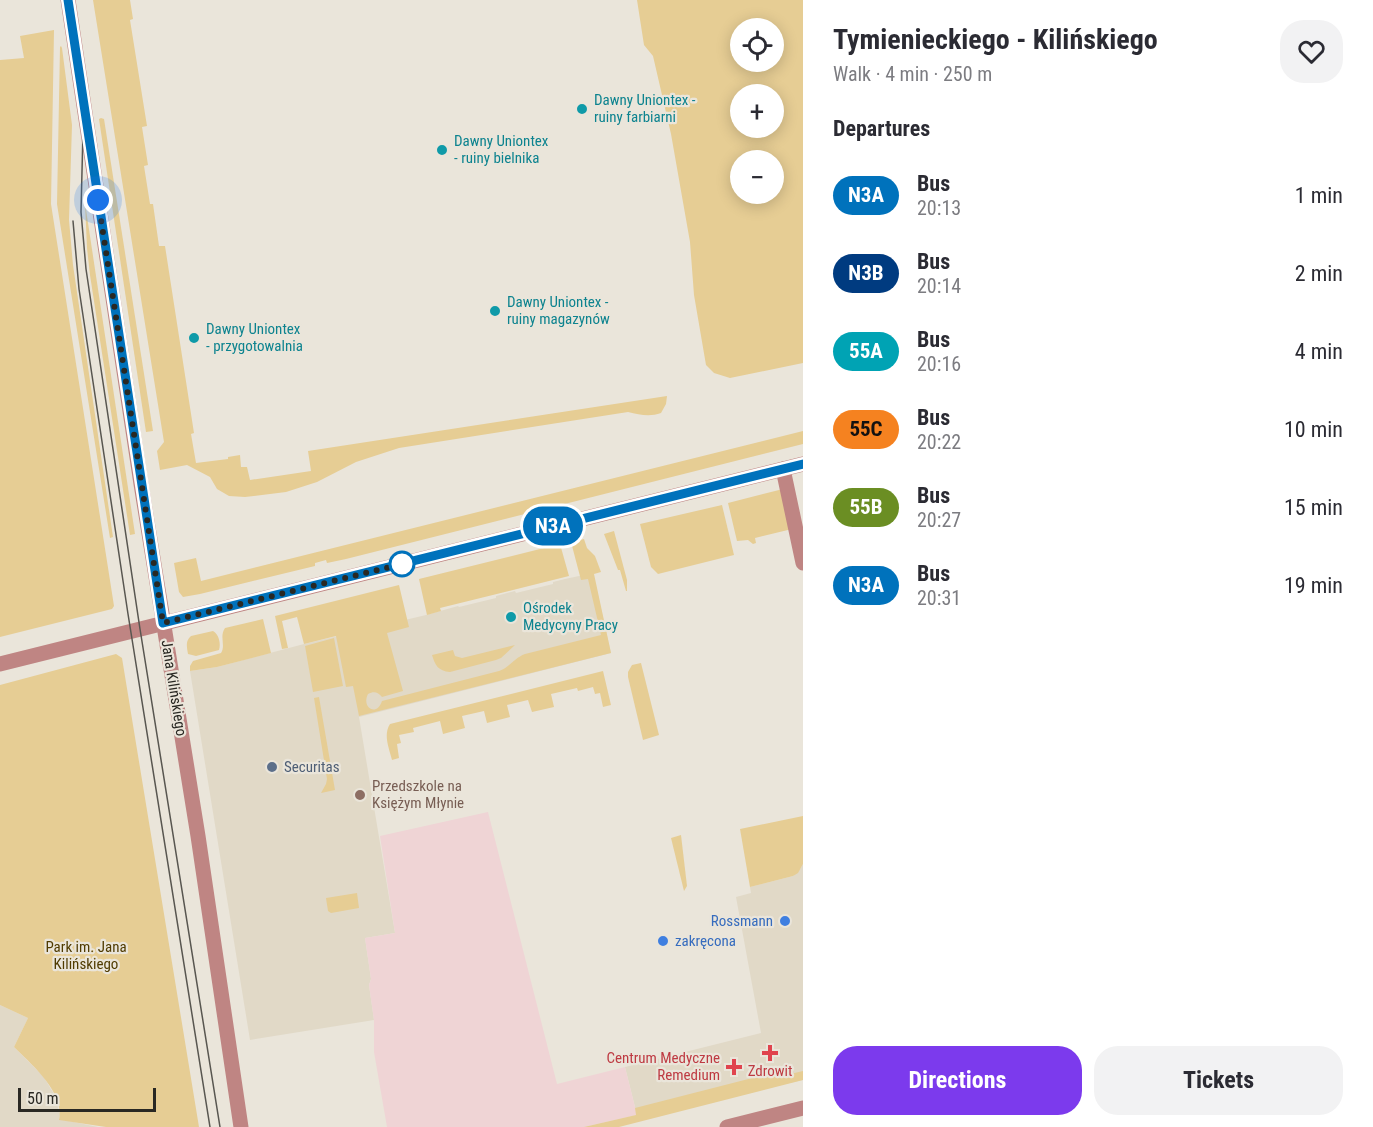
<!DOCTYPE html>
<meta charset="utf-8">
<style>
body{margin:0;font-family:"Roboto Condensed",sans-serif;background:#f2f2f3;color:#2b2b33;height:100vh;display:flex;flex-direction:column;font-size:22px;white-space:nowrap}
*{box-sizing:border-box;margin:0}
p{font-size:20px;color:#7c7c81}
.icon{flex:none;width:33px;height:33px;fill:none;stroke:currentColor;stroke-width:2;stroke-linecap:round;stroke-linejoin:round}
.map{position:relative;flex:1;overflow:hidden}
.details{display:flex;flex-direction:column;background:#fff;width:570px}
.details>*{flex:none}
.badge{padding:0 12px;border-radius:20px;font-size:21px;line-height:39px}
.tools{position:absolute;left:730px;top:18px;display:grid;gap:12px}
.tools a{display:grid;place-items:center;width:54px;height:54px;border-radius:50%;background:#fff;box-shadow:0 3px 15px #0003;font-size:30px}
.scale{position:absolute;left:18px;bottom:15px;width:138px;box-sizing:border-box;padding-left:6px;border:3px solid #292823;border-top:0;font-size:16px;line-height:21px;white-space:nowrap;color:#292823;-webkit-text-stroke:4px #eae5da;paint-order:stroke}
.you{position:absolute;width:30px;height:30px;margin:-15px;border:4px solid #fff;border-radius:50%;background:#1a73e8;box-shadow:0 0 0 9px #1a73e833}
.map>.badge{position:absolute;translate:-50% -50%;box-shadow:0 0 0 3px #fff}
h2{padding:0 30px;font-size:22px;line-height:54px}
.round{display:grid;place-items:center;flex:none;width:63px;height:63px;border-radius:24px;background:#f2f2f3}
.summary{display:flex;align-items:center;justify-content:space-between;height:102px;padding:0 30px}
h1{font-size:28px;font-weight:700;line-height:45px}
.action{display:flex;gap:12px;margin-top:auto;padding:12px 30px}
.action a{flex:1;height:69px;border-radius:24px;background:#7c3aed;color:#fff;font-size:24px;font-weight:700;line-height:69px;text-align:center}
.action a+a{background:#f2f2f3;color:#2b2b33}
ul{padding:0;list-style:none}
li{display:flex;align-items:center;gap:18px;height:78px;padding:0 30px}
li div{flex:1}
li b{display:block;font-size:22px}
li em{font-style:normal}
li .badge{min-width:66px;font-weight:700;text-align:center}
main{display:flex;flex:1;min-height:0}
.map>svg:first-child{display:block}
.built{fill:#e1d9c7}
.industrial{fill:#efd4d5}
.green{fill:#e6cd94;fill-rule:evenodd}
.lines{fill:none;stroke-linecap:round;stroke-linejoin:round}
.minor{stroke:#bf8583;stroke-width:15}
.tertiary{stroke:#bf8583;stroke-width:15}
.tram{stroke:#585650;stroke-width:1.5}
.line-casing{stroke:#fff;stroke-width:14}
.line{stroke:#0072bc;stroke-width:9}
.walk{stroke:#292823;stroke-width:6;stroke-dasharray:0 10.8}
.culture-dot{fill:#0f9aa8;stroke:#eae5da;stroke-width:2}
.stop-dot{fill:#fff;stroke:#0072bc;stroke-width:3}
.service-dot{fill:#5c6f8a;stroke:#eae5da;stroke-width:2}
.education-dot{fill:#8d6e63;stroke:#eae5da;stroke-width:2}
.shop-dot{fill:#3f7fe0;stroke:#eae5da;stroke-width:2}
.health-dot{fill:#e0444e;stroke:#eae5da;stroke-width:2}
.labels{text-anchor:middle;stroke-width:4.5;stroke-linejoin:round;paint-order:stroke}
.culture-label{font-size:15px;fill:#0d838f;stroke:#eae5da;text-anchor:start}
.street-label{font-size:15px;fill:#292823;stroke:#eae5da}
.service-label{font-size:15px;fill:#4e5e75;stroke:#eae5da;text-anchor:start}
.education-label{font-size:15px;fill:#785e54;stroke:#eae5da;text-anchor:start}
.shop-label{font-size:15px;fill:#366cbe;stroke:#eae5da;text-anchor:end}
.park-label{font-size:15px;fill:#503b00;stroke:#eae5da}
.health-label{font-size:15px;fill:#be3a42;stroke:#eae5da;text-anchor:end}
</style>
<main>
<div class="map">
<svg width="803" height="1127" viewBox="0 0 803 1127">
<rect width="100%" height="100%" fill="#eae5da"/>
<g class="built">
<path d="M593,573L611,653L359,717L395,933L365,938L371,979L369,985L374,1020L250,1040L190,671L217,667L304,644L426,615L458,606L459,607L496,598V596L515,591L516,593L553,584V582L565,579Z"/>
<path d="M803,864V1080L637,1115L625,1067L761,1033L736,897L751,893L750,887L793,876L800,869Z"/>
<path d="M0,1005L28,1018L14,1047L43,1076L54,1094L60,1114L59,1119L98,1127H0Z"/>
</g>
<path class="industrial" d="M488,812L557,1084L625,1067L637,1115L584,1127H387L374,1052V1020L369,985L371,979L365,938L395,933L380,836Z"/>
<g class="green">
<path d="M93,0H130L133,19L130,20L147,126L142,127L148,165L144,166L150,204H153L159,246H165L194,433L191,434L196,463L228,459V457L240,455L241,467H247L250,480L311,471L308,451L667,396L666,404L661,413C650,417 640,415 628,412L399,448L356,462L317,482L286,492L245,497L229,496L217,489L210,477L187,465L160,470L157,451L164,442Z"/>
<path d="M637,0H803V363L730,378L714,373L706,365L694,295L690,242L671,134L653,56L644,45ZM774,28V62H741V28ZM774,94V128H741V94ZM774,160V194H741V160Z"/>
<path d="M54,30L51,204L114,606L112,609L0,637V60L24,58L20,36Z"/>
<path d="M61,46L62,48L72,125L69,220L73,265L113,537L110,538L57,204L60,47Z"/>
<path d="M101,118L104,119L153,431L146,432L99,119Z"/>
<path d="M85,203L135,534L130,535L90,275L87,248Z"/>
<path d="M803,431V444L346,559L327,563L326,560L315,563V566L200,594L183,597L179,592L174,563L196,558L201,581Z"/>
<path d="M783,489L792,529L755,538L756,543L753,544L748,540L737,541L728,503Z"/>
<path d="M722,505L734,555L658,574L651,567L640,524Z"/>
<path d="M614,531L627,580V591H626L620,570H618L604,534Z"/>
<path d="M584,539L587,548L595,556L601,572L594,574L611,653L359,716L353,686L346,687L336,636L304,644L297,617L282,621L288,648L282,649L275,616L399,585L409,627L387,633L403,691L382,697C378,692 374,691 368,694C361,708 377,717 382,701L499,671C509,668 514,658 525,654L601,635L588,579L581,580L571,542Z"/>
<path d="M560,544L569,576L440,608L441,611L427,615L419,579Z"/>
<path d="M263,619L271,653L217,667L190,671V666L193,661L221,653C226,645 219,637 225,628Z"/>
<path d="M213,631C219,634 221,644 219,650L196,656L188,654C187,647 185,641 191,636Z"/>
<path d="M334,638L343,686L313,692L305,646Z"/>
<path d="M515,645L501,658L496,660L450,672C438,671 435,665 432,655L453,650L455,656L462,658Z"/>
<path d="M116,654L122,658L199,1127H106L59,1120C65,1092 31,1064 14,1047L28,1018L0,1005V685Z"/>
<path d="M641,663L659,735L643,740L628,677V672L632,665Z"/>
<path d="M603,671L611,705L603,707L600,693L595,694L593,687L578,691L577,688L551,694L554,707L532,712L528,700L507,705L510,717L487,723L484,711L462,716L465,728L443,734L440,721L413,728L414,732L399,735L401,743L397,744L399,758L392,760C389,748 383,735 390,724Z"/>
<path d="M319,697L335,790L321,793L326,784L327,779L314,698Z"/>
<path d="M803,816V864L798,873L793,876L750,887L740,829Z"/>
<path d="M681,835L687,886L684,891L671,838Z"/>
<path d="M357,893L359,908L331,913L328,911L326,898Z"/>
<path d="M784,1070L786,1075L803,1071V1080L619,1127H584L636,1115L635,1108Z"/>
</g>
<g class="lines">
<g class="minor">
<path d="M783,469L803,563"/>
<path d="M727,1127L803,1108"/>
</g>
<g class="tertiary">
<path d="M68,0L141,484L198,836L241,1127"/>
<path d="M0,664L803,464"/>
</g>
<g class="tram">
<path d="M72,0L82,63L84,90L81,212L86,269L140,629L220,1127"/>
<path d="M73,221L79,289L128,614L210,1127"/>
</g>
</g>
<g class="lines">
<defs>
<path id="line" d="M68,0L163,623L803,464"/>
</defs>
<use href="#line" class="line-casing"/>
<use href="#line" class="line"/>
<path class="walk" d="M98,200L163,623L402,564"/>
</g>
<g class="culture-dot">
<circle cx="582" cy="109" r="6"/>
<circle cx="442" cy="150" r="6"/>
<circle cx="495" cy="311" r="6"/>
<circle cx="194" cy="338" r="6"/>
<circle cx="511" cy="617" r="6"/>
</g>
<circle class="stop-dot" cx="402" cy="564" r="12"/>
<circle class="service-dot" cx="272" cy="767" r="6"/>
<circle class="education-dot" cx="360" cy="795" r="6"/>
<g class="shop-dot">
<circle cx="785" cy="921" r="6"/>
<circle cx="663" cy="941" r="6"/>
</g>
<g class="health-dot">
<path d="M767 1044h6v6h6v6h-6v6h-6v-6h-6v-6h6z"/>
<path d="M731 1058h6v6h6v6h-6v6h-6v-6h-6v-6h6z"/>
</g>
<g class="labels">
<g class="culture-label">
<text x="594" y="105">Dawny Uniontex -<tspan x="594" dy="17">ruiny farbiarni</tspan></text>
<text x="454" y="146">Dawny Uniontex<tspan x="454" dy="17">- ruiny bielnika</tspan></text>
<text x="507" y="307">Dawny Uniontex -<tspan x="507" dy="17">ruiny magazynów</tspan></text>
<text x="206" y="334">Dawny Uniontex<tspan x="206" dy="17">- przygotowalnia</tspan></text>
<text x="523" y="613">Ośrodek<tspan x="523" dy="17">Medycyny Pracy</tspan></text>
</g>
<g class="street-label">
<text transform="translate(174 688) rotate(81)" y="5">Jana Kilińskiego</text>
</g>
<g class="service-label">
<text x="284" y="772">Securitas</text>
</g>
<g class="education-label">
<text x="372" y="791">Przedszkole na<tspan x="372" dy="17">Księżym Młynie</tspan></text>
</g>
<g class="shop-label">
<text x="773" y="926">Rossmann</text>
<text x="675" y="946" text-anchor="start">zakręcona</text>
</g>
<g class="park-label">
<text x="86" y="952">Park im. Jana<tspan x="86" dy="17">Kilińskiego</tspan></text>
</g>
<g class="health-label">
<text x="720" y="1063">Centrum Medyczne<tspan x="720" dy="17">Remedium</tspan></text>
<text x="770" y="1076" text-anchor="middle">Zdrowit</text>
</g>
</g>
</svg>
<div class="tools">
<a><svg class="icon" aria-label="locate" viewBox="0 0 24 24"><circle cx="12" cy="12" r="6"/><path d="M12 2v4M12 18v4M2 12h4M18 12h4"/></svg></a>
<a>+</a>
<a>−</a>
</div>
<div class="scale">50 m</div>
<div class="you" style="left:98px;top:200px"></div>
<b class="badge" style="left:553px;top:526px;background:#0072bc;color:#fff">N3A</b>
</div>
<section class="details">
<div class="summary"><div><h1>Tymienieckiego - Kilińskiego</h1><p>Walk · 4 min · 250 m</p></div><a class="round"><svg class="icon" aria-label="heart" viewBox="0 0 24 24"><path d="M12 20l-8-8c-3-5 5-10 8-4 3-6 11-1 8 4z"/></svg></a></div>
<h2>Departures</h2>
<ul>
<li><span class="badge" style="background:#0072bc;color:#fff">N3A</span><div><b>Bus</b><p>20:13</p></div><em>1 min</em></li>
<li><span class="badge" style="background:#003b80;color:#fff">N3B</span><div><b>Bus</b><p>20:14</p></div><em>2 min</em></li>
<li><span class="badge" style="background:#00a3b4;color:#fff">55A</span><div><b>Bus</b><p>20:16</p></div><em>4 min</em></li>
<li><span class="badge" style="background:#f58220;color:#111">55C</span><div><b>Bus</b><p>20:22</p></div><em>10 min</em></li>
<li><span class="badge" style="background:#6b8e23;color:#fff">55B</span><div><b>Bus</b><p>20:27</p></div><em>15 min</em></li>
<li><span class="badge" style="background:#0072bc;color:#fff">N3A</span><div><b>Bus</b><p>20:31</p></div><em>19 min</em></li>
</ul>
<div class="action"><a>Directions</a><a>Tickets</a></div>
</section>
</main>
